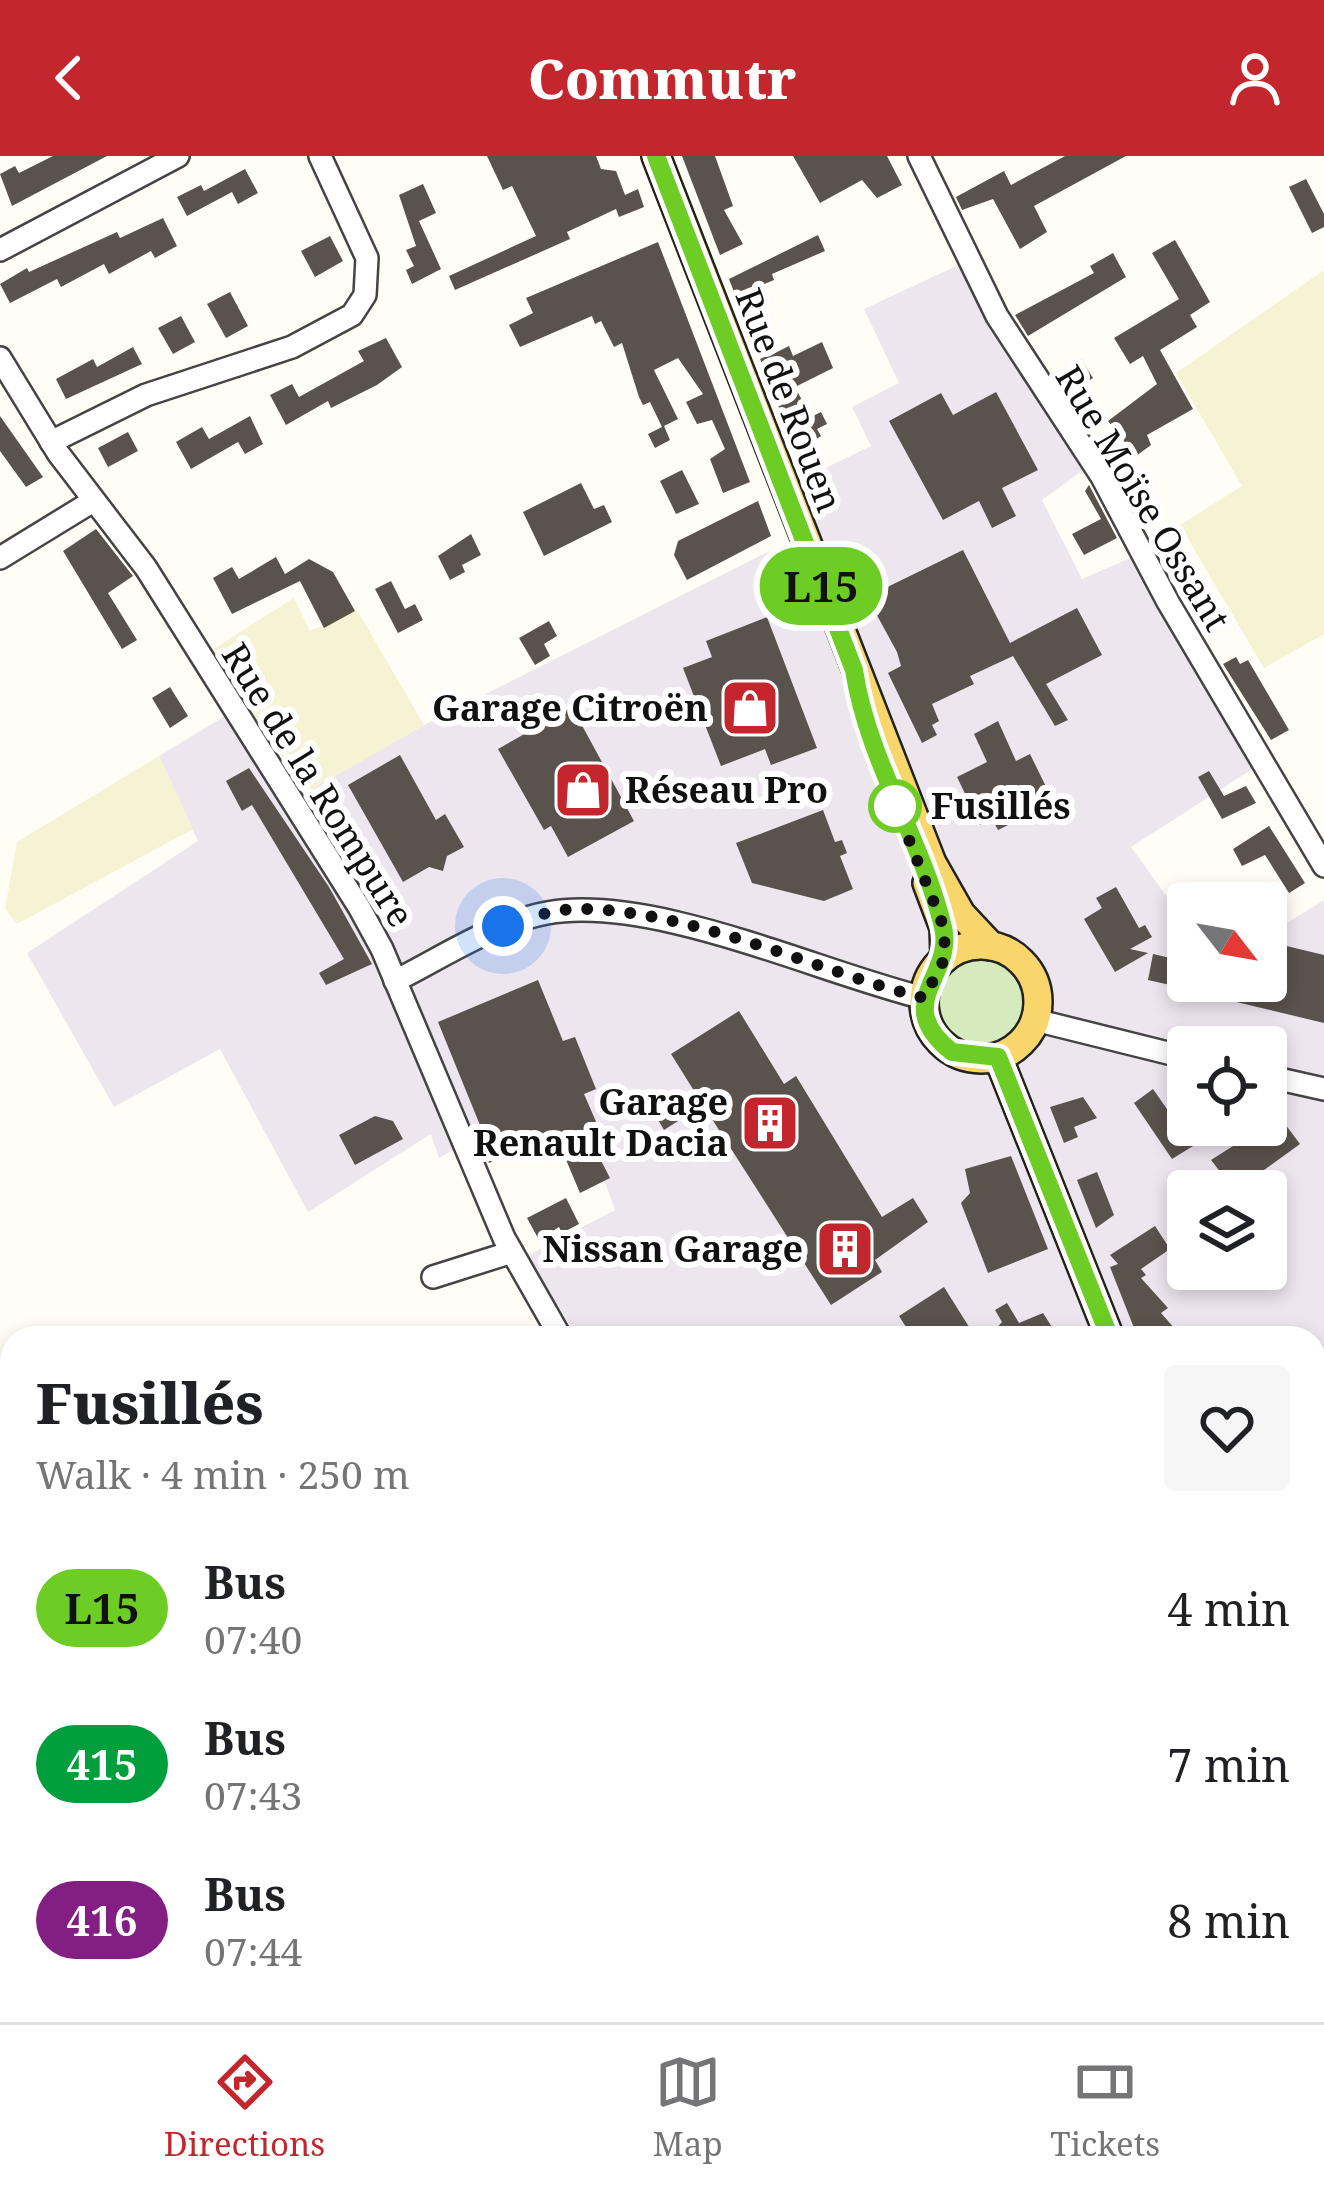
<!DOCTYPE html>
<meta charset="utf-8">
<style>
body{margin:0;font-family:"Noto Serif",serif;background:#f6f6f6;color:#202124;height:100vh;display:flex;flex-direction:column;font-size:45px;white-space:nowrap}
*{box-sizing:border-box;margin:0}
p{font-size:39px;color:#757577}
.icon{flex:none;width:66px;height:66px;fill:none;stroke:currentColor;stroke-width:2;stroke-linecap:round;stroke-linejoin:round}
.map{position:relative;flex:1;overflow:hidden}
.details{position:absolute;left:0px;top:1170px;width:1326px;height:696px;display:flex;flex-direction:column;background:#fff;border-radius:36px 36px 0 0;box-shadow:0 6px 18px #0003}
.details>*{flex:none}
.badge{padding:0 24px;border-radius:39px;font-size:42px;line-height:78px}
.needle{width:78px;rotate:121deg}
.controls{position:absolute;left:1167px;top:726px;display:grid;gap:24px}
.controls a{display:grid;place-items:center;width:120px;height:120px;border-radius:12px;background:#fff;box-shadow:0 6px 18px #0003;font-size:60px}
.you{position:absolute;width:60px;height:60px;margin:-30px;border:9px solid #fff;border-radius:50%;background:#1a73e8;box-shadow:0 0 0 18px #1a73e833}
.map>.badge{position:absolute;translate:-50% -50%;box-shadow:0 0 0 6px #fff}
.round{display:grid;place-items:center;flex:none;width:126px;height:126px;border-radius:12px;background:#f6f6f6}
.summary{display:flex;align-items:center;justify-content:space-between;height:204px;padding:0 36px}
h1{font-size:57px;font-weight:800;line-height:90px}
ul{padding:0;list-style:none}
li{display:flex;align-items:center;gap:36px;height:156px;padding:0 36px}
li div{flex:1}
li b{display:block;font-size:45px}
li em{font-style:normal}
li .badge{min-width:132px;font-weight:700;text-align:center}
header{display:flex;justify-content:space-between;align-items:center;height:156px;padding:0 36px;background:#c4262e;color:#fff;font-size:54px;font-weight:800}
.dock{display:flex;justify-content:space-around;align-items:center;height:168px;border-top:3px solid #e0e0e0;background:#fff;font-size:33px;color:#757577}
.dock a{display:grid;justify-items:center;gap:6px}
.dock .active{color:#c4262e}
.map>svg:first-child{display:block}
.industrial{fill:#eee6ef;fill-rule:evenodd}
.farmland{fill:#f6f3d4}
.green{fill:#d5ebbd}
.forest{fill:#b9dc9c}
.building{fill:#5a524d}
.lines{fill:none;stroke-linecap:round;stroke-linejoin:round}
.minor-casing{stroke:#444;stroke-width:26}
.major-casing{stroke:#222;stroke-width:32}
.minor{stroke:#fff;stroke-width:21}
.major{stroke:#f9d66b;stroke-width:27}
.line-casing{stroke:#fff;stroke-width:27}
.line{stroke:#6dcd25;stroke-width:18}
.walk{stroke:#111;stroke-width:12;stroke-dasharray:0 21.6}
.stop-dot{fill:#fff;stroke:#6dcd25;stroke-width:6}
.labels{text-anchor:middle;stroke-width:12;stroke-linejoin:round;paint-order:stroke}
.street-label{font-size:36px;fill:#111;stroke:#fff}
.poi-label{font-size:36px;font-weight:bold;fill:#111;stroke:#fff;text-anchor:end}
.stop-label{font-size:36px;font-weight:bold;fill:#111;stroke:#fff;text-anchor:start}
</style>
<header><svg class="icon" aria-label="back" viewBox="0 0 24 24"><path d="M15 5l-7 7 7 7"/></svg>Commutr<svg class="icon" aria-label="person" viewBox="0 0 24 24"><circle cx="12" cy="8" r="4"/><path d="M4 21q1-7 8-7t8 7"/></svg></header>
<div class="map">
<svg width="1324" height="1866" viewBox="0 0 1324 1866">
<rect width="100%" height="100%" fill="#fffdf5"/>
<path class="industrial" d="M969,104L1093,307L1042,344L1082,423L1142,397L1262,607L1131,691L1188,770V825H1266V780L1324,744V1866H1167L1156,1854H1314V1182H578L527,1100L615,1054L575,944L471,983L439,1002L431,978L308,1056L220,893L114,951L27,797L198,685L159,600L233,555L294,643L424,569L801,379L784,332L871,290L852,251L899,227L864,153ZM1188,891H1266V969H1188ZM1188,1035H1266V1113H1188Z"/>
<g class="farmland">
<path d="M1324,114V478L1264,512L1180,369L1242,330L1176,217Z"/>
<path d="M294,442L310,475L357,454L424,569L306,637L210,495Z"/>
<path d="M159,600L193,673L17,768L5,753L17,686Z"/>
</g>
<circle class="green" cx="981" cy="846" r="42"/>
<path class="forest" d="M0,1215L12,1235V1566L0,1549Z"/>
<g class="building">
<path d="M53,0H107L12,50L0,18L15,10L19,17Z"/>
<path d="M487,0H596L601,13L616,15L625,39L638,33L644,51L619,61L616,53L567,76L570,83L455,134L449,120L536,80L512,30L503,34Z"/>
<path d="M682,0H715L733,50L724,54L743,88L720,99Z"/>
<path d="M793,0H887L902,29L877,42L862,24L820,47Z"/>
<path d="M1065,0H1126L1034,50L1047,76L1020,93L993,43L962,54L956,41L1004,15L1011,29Z"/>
<path d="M245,13L258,37L238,48L232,36L187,60L177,41L201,29L204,35Z"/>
<path d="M1306,23L1324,58V71L1312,77L1289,31Z"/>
<path d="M423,28L436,57L419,65L441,113L412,128L406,114L414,110L406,94L416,90L399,39Z"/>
<path d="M163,62L177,90L155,102L151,95L109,118L104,108L61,131L57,123L10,147L0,128L27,112L29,116L117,76L120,82Z"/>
<path d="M818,79L825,95L772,118L774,124L762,129L767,140L757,146L773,198L789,190L793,200L822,186L833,212L795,231L811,261L821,256L827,268L817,273L821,280L815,284L824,303L803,313L729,123Z"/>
<path d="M330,80L343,105L315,121L301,95Z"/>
<path d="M1175,84L1210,146L1190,159L1197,171L1160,194L1193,253L1147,279L1151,289L1136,300L1108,265L1157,228L1143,200L1130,208L1114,182L1179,143L1152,97Z"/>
<path d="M658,86L750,326L723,337L710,303L725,293L712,264L697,268L686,246L703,238L678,202L654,214L678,263L664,270L670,284L655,292L648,278L662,271L650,246L643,249L639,241L622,187L614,191L601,165L595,168L592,160L520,191L509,169L533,157L526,142Z"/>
<path d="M1113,97L1126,121L1028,180L1015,159L1094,117L1090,110Z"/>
<path d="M230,136L248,170L226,182L207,148Z"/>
<path d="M181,160L195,186L173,198L158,172Z"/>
<path d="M386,182L402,211L377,229L331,252L328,245L286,269L270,239L292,228L299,241L364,205L358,195Z"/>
<path d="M133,191L142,208L66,243L56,223L93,203L97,211Z"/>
<path d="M1081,203L1093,222L1087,226L1091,233L1071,246L1053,219Z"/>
<path d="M996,236L1038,314L1002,332L1016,360L992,372L979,345L943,364L889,265L941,237L953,259Z"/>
<path d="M0,260L43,321L26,331L0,295Z"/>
<path d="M250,260L263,288L245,298L238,286L191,313L176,286L202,271L209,283Z"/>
<path d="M128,276L138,295L108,311L98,292Z"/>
<path d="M682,314L699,348L676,358L660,325Z"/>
<path d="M581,327L594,353L604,349L612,366L544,400L523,356Z"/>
<path d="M1089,329L1117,382L1084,399L1072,378L1101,363L1085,335Z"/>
<path d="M758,345L771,380L687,424L674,399L678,385Z"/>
<path d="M96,373L133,420L108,437L137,484L122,493L63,395Z"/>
<path d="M471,378L481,399L462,409L465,416L450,424L438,400Z"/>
<path d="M963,394L1010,487L1077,452L1102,499L1046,528L1068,564L1055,570L1013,500L970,520L974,528L932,548L939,565L932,569L937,579L922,587L888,517L901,510L897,496L867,441Z"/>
<path d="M276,401L285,418L309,403L333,416L355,455L324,472L300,425L232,458L213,422L232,411L239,423Z"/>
<path d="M391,425L405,453L415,448L423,464L398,477L375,433Z"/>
<path d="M767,461L817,592L771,609L765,593L721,610L683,512L712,501L706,485Z"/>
<path d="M549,465L557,480L544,488L550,500L535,509L519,482Z"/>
<path d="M1236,501L1240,508L1248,504L1289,574L1271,584L1223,508Z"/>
<path d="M170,531L188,560L170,572L152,542Z"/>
<path d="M572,551L634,665L568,701L551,670L544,674L498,593Z"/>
<path d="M998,565L1016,605L1030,598L1054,647L998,674L992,663L980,669L957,621L987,606L974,578Z"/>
<path d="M400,599L436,664L445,658L464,691L447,700L443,715L429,711L403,726L348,629Z"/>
<path d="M249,612L329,731L372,808L326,829L319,817L344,803L252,649L242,655L226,625Z"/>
<path d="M1209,615L1224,640L1246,630L1256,647L1222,663L1198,621Z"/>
<path d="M823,654L835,686L842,684L847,697L840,700L853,733L824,745L752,727L736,687Z"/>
<path d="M1269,670L1305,727L1289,737L1265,699L1242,710L1233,693Z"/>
<path d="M1116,731L1139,772L1145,769L1152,781L1130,793L1148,797L1115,816L1084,763L1102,752L1096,742Z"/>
<path d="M1266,785L1324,799V867L1228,844L1232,825H1266Z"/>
<path d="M1153,798L1188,806V833L1148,824Z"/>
<path d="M538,824L563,885L575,881L596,933L584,938L604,984L593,989L610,1022L580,1037L556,980L489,1007L478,981L484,979L438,866Z"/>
<path d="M739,855L784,928L796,920L882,1061L913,1042L928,1066L875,1104L882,1116L831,1149L703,949L664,974L657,962L696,938L671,898Z"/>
<path d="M1153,933L1193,990L1172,1003L1134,947Z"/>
<path d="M1083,941L1097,962L1074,971L1078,981L1064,987L1050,951Z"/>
<path d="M1276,956L1300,988L1235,1035L1211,1004L1266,969Z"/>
<path d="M375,960L393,965L403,983L355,1009L339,979Z"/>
<path d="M1011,1000L1048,1093L988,1117L961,1047L970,1037L965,1013Z"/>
<path d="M1097,1016L1114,1059L1096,1072L1077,1024Z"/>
<path d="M566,1042L579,1068L562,1077L559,1071L539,1084L527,1062Z"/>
<path d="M1155,1070L1170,1093L1141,1113L1146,1119L1141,1122L1168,1152L1161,1157L1183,1182H1138L1110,1111L1118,1108L1110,1099Z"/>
<path d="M944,1131L976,1182H913L899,1160Z"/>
<path d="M1007,1147L1019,1167L1043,1157L1059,1182H988L1002,1166L995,1154Z"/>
</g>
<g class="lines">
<defs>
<g id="minor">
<path d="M919,0L997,160L1102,321L1168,446L1324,710"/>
<path d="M0,94L178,0"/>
<path d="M0,202L58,297L146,412L359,751L382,793L504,1082L561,1182"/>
<path d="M51,286L146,239L292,191L352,159L365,139L367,102L320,0"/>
<path d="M0,402L93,345"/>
<path d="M395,825C443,801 493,767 547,757C652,738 818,816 924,842"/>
<path d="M1035,864L1188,902"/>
<path d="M1266,920L1324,933"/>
<path d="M433,1121L512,1096"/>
<path d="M1173,1854L1184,1866"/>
</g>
<g id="major">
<path d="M656,0L932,707L961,758L991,790"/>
<path d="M927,727L944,772L945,802"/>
<circle cx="981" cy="846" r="57"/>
<path d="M998,901L1110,1182"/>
<path d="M1314,1705L1324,1731"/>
</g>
</defs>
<use href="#minor" class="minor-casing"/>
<use href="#major" class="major-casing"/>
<use href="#minor" class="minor"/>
<use href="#major" class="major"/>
</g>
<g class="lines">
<defs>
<path id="line" d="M656,0L854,514C868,606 922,683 943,771C955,820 890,847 952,896L998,901L1110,1182"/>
</defs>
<use href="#line" class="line-casing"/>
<use href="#line" class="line"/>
<path class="walk" d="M503,770C529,762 556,752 584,753C694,755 817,815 924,842L945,802L944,772L894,646L895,650"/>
</g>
<defs>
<symbol id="shop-square" viewBox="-11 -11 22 22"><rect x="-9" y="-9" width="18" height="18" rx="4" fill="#c4262e" stroke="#fff"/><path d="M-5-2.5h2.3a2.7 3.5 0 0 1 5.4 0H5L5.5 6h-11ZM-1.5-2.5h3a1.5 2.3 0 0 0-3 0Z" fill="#fff"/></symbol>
<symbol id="building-square" viewBox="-11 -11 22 22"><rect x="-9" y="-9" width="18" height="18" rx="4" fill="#c4262e" stroke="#fff"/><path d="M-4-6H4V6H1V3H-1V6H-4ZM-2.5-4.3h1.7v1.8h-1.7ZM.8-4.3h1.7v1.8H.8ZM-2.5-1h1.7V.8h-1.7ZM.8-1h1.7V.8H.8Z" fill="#fff"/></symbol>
</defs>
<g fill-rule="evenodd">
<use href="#shop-square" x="717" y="519" width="66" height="66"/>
<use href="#shop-square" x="550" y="601" width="66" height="66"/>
<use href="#building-square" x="737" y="934" width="66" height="66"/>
<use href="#building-square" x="812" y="1060" width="66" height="66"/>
</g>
<circle class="stop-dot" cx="895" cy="650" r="24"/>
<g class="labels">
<g class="street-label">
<text transform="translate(789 244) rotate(69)" y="13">Rue de Rouen</text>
<text transform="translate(1143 342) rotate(59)" y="13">Rue Moïse Ossant</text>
<text transform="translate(318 629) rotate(58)" y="13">Rue de la Rompure</text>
</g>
<g class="poi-label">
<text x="708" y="565">Garage Citroën</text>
<text x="625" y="647" text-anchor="start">Réseau Pro</text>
<text x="728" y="959">Garage<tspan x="728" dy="41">Renault Dacia</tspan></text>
<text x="803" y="1106">Nissan Garage</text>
</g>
<g class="stop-label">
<text x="931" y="663">Fusillés</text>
</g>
</g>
</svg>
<div class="controls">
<a><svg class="needle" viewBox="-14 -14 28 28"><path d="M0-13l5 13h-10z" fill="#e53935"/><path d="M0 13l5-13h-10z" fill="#757577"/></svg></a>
<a><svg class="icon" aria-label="locate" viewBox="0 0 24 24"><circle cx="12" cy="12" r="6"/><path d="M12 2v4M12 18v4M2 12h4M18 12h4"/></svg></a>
<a><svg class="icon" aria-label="layers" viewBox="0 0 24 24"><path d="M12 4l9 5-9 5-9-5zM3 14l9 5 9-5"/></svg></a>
</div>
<div class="you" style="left:503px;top:770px"></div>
<b class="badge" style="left:821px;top:430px;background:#6dcd25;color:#111">L15</b>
<section class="details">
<div class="summary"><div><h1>Fusillés</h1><p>Walk · 4 min · 250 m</p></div><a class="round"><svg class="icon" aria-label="heart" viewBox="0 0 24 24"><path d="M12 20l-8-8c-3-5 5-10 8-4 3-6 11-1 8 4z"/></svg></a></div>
<ul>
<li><span class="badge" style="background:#6dcd25;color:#111">L15</span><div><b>Bus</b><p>07:40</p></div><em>4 min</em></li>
<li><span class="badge" style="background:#009e3d;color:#fff">415</span><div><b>Bus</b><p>07:43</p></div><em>7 min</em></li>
<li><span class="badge" style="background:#831f82;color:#fff">416</span><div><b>Bus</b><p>07:44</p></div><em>8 min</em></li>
</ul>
</section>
</div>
<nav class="dock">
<a class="active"><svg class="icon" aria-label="directions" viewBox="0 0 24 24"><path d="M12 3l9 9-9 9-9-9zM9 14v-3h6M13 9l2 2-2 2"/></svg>Directions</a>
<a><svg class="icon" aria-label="map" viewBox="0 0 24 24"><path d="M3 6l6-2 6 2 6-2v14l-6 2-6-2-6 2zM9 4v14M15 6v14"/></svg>Map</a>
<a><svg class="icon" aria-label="tickets" viewBox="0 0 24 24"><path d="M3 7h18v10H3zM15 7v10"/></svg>Tickets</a>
</nav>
